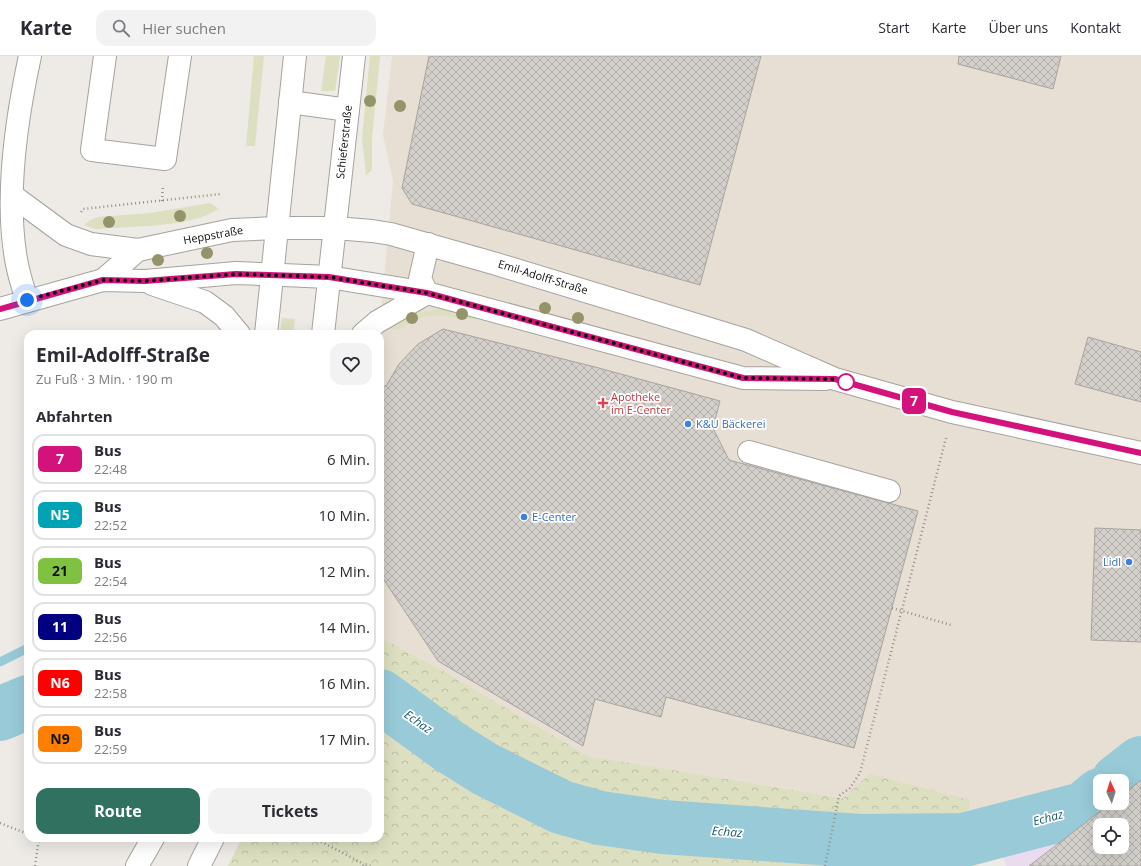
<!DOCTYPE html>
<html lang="de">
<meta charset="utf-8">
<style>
body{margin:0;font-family:"Open Sans",sans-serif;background:#f2f2f3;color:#2b2b33;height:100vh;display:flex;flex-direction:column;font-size:15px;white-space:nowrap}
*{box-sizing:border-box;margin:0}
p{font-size:13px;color:#7c7c81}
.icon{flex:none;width:22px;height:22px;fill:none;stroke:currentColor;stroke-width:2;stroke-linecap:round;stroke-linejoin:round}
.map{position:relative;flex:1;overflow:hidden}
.drawer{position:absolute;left:24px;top:274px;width:360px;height:512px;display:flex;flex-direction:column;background:#fff;border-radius:12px;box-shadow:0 4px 16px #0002}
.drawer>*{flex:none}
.badge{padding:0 8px;border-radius:6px;font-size:14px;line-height:26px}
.needle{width:26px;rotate:356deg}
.controls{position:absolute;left:1093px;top:718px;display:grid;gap:8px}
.controls a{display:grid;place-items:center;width:36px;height:36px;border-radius:8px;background:#fff;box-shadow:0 4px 16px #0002;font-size:20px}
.you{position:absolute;width:20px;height:20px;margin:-10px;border:3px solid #fff;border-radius:50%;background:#1a73e8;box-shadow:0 0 0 6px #1a73e833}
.map>.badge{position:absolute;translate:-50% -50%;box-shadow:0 0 0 2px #fff}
h2{padding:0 12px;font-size:15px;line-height:36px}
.round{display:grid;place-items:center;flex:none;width:42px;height:42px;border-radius:12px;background:#f2f2f3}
.summary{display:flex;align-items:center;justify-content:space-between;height:68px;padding:0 12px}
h1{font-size:19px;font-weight:700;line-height:30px}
.primary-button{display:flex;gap:8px;margin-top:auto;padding:8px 12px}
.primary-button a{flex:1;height:46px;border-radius:12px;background:#30715f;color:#fff;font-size:16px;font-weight:700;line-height:46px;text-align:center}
.primary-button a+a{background:#f2f2f3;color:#2b2b33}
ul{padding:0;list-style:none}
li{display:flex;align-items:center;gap:12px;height:50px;margin:0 8px 6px;padding:0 4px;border:2px solid #e1e1e2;border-radius:12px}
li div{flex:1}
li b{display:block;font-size:15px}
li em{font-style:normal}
li .badge{min-width:44px;font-weight:700;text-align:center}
header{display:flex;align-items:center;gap:24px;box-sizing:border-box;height:56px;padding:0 20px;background:#fff;border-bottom:1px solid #e1e1e2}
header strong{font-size:19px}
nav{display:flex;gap:22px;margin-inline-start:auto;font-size:14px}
.search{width:280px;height:36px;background:#f2f2f3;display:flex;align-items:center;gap:10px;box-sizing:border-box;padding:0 14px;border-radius:12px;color:#7c7c81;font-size:15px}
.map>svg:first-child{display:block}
.built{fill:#e7dfd3}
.industrial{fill:#eadbee;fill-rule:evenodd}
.grass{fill:#dddfc1}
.park{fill:url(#park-crowns)}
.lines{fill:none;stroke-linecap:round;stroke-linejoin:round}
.stream{stroke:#98cad8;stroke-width:9}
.river{stroke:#98cad8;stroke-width:54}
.building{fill:url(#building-cross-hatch);stroke:#a8a39f;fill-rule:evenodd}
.minor-casing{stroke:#a6a29e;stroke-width:24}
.major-casing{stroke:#a6a29e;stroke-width:24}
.path{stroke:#92908c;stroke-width:2.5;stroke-dasharray:1 3;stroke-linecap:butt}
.minor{stroke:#fff;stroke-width:22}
.major{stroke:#fff;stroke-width:22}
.tree{fill:#949369}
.line-casing{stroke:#fff;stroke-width:9}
.line{stroke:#d4127b;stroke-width:6}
.walk{stroke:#0d0c0a;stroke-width:4;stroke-dasharray:0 7.2}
.stop-dot{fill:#fff;stroke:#d4127b;stroke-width:2}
.health-dot{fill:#e0444e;stroke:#fff;stroke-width:1.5}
.shop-dot{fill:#3f7fe0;stroke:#fff;stroke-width:1.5}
.labels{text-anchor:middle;stroke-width:3.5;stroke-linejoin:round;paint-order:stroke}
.street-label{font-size:11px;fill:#0d0c0a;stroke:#fff}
.health-label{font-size:11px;fill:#be3a42;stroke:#fff;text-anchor:start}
.shop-label{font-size:11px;fill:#366cbe;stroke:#fff;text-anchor:start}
.water-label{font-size:12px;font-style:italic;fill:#145867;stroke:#fff}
</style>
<header>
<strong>Karte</strong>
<div class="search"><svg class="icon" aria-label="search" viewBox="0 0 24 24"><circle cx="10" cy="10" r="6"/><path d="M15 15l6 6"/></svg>Hier suchen</div>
<nav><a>Start</a><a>Karte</a><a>Über uns</a><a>Kontakt</a></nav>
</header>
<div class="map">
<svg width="1141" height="810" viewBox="0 0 1141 810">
<defs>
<pattern id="park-crowns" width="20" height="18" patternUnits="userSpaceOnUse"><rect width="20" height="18" fill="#dddfc1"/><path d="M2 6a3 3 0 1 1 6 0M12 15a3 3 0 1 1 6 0" fill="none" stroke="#bcbea4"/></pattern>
<pattern id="building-cross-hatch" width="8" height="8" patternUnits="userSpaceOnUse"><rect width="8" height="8" fill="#d3cfcb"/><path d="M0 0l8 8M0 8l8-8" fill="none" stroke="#b4b1ad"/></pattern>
</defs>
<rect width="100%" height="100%" fill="#eeeae5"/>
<path class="built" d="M392,0H1141V700L1108,725H1100V731L1080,746L966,777L969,744L844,742L588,700L445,616L380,581L379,278L393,125L383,79Z"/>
<path class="industrial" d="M1141,712V810H1006L998,779L1084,756L1100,744V747H1122V727ZM1100,769H1122V791H1100Z"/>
<g class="grass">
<path d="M254,0H264L255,90H246Z"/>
<path d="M326,0H340L335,35H321Z"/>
<path d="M370,0H380L372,82V114L366,119L362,82Z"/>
<path d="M210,147L219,153C189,172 131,170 96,173L84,169L90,164L98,161L150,157Z"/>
<path d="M444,253L490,261C454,270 436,245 399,274L389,273C408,259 421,255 444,253Z"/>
<path d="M282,262L295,263L293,278H280Z"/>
</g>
<path class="park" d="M380,581L445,616L588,700L843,742L870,718L970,744L964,787L850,794L851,810H228L242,782H380Z"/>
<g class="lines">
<path class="stream" d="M0,606L28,592"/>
<g class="river">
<path d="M380,640L450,691L485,713L561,751L600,762L663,771L860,785L964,784L1083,753L1100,739"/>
<path d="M0,658L28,646"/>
<path d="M1118,725L1141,707"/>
</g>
</g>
<g class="building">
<path d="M429,0H761L700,229L412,148L402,132Z"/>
<path d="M959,0H1061L1053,33L958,8Z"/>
<path d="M443,273L595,311L720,345L713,372L729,404L918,455L854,692L666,641L661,661L595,643L583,690L438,605L380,518V330H386L399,308L418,288Z"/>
<path d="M1088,281L1141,296V346L1075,328Z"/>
<path d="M1095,472L1141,474V586L1091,584Z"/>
<path d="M1141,724V810H1029L1111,747H1122V739ZM1100,769H1122V791H1100Z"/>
</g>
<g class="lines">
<defs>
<g id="minor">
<path d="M105,0L92,94L165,103L180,0"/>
<path d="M13,140L66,179L91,188L138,194"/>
<path d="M103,224L138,194L232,174L277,172H335L372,175L391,178L493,207L746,284L835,323L952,356L1141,397"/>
<path d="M152,228L205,246L224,260L239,278"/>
<path d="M427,237L420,223L428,188"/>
<path d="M27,244C22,229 17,213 15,197C6,136 17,60 30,0"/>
<path d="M0,253L103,224L145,225L236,217L329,221L427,237L743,322L826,323"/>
<path d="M363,278L377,266L427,237"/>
<path d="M749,396L889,435"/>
</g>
<g id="major">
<path d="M290,46L348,54"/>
<path d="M266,278L295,0"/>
<path d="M323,278L354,0"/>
<path d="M137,810L153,782"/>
<path d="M199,810L213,782"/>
</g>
</defs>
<use href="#minor" class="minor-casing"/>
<use href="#major" class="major-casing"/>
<g class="path">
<path d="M162,145L163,129"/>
<path d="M81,156L83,153L221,138"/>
<path d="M892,552L951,569"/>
<path d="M0,767L28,778"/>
<path d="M39,782H52"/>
<path d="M314,782L364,808"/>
<path d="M35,810L39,782"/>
<path d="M363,810L364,808L371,810"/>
<path d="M825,810L839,740L850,732L860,717L946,382"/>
</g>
<use href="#minor" class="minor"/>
<use href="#major" class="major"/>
</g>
<g class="tree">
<circle cx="370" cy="45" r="6"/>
<circle cx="400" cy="50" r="6"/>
<circle cx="180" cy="160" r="6"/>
<circle cx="109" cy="166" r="6"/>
<circle cx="207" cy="197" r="6"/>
<circle cx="158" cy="204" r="6"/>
<circle cx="545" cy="252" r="6"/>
<circle cx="462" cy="258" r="6"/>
<circle cx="412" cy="262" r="6"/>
<circle cx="578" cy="262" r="6"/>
</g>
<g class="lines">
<defs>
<path id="line" d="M0,253L103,224L145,225L236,218L329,221L427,237L743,322L835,323L952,356L1141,397"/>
</defs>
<use href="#line" class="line-casing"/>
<use href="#line" class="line"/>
<path class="walk" d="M27,244L103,224L145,225L236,218L329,221L427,237L743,322L835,323L850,327L846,326"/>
</g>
<circle class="stop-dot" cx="846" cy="326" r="8"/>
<path class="health-dot" d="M601 341h4v4h4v4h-4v4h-4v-4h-4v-4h4z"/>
<g class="shop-dot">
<circle cx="688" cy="368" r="4"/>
<circle cx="524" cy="461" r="4"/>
<circle cx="1129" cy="506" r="4"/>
</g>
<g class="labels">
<g class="street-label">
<text transform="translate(344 86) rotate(-84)" y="4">Schieferstraße</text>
<text transform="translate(213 179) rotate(-10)" y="4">Heppstraße</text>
<text transform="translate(543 221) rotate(17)" y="4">Emil-Adolff-Straße</text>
</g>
<g class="health-label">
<text x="611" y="345">Apotheke<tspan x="611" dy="13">im E-Center</tspan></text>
</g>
<g class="shop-label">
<text x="696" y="372">K&amp;U Bäckerei</text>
<text x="532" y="465">E-Center</text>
<text x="1121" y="510" text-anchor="end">Lidl</text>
</g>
<g class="water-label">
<text transform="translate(418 666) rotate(35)" y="4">Echaz</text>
<text transform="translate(1048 762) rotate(-15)" y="4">Echaz</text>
<text transform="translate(727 776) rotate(4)" y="4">Echaz</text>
</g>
</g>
</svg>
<div class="controls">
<a><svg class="needle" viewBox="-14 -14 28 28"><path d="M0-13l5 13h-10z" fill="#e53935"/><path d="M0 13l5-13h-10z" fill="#7c7c81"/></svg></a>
<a><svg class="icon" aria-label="locate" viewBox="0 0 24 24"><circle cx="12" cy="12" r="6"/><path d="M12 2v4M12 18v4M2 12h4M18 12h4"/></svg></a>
</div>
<div class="you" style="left:27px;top:244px"></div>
<b class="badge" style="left:914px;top:345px;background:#d4127b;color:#fff">7</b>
<section class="drawer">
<div class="summary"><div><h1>Emil-Adolff-Straße</h1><p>Zu Fuß · 3 Min. · 190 m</p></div><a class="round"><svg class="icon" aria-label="heart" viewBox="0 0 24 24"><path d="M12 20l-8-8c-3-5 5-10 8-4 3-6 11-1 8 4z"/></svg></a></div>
<h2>Abfahrten</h2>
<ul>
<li><span class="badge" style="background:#d4127b;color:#fff">7</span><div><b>Bus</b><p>22:48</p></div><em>6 Min.</em></li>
<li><span class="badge" style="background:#00a3b4;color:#fff">N5</span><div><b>Bus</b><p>22:52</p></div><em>10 Min.</em></li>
<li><span class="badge" style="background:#7fc241;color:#111">21</span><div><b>Bus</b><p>22:54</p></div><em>12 Min.</em></li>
<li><span class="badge" style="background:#000080;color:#fff">11</span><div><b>Bus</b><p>22:56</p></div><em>14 Min.</em></li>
<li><span class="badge" style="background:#f00;color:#fff">N6</span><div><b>Bus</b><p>22:58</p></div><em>16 Min.</em></li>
<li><span class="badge" style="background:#ff8000;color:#111">N9</span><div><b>Bus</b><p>22:59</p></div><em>17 Min.</em></li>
</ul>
<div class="primary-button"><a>Route</a><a>Tickets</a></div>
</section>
</div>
